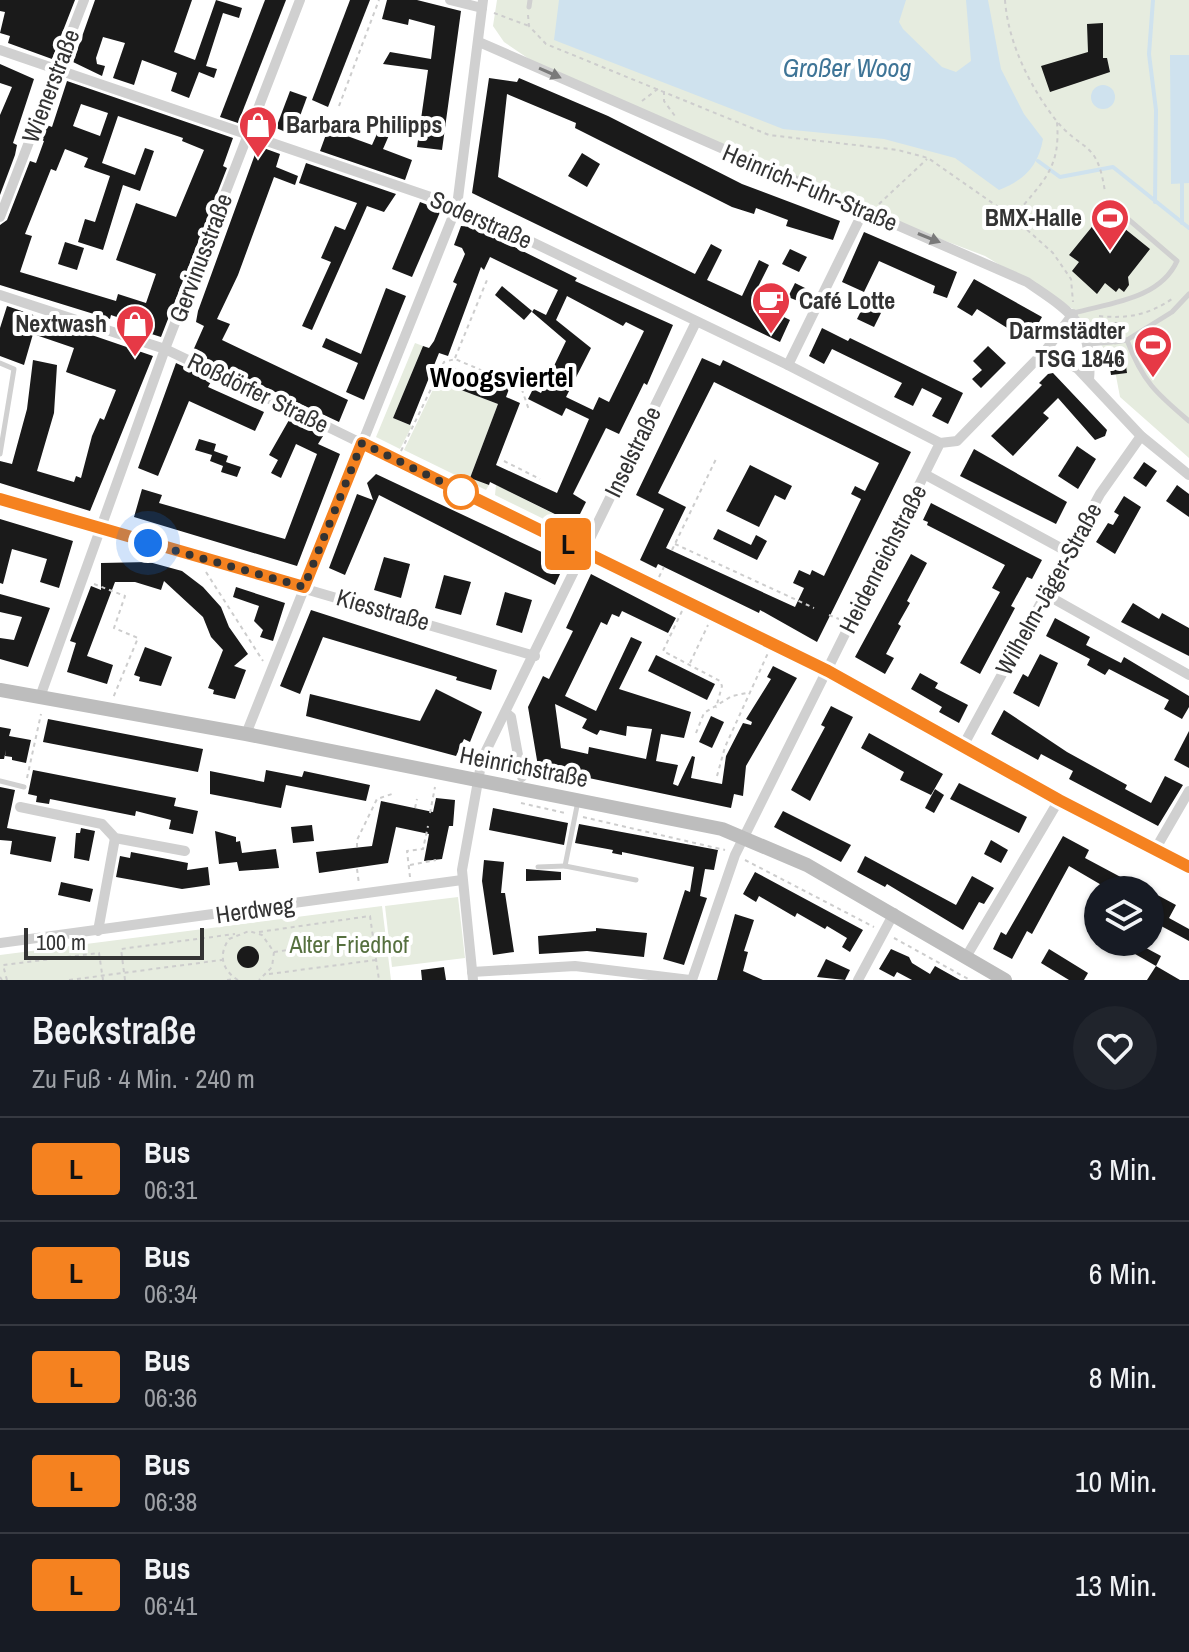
<!DOCTYPE html>
<html lang="de">
<meta charset="utf-8">
<style>
body{margin:0;font-family:"Archivo Narrow",sans-serif;background:#20242c;color:#f1f3f6;height:100vh;display:flex;flex-direction:column;font-size:30px;white-space:nowrap}
*{box-sizing:border-box;margin:0}
p{font-size:26px;color:#9ea1a6}
.icon{flex:none;width:44px;height:44px;fill:none;stroke:currentColor;stroke-width:2;stroke-linecap:round;stroke-linejoin:round}
.map{position:relative;height:980px;overflow:hidden}
.sheet{display:flex;flex-direction:column;background:#171b24;flex:1}
.sheet>*{flex:none}
.badge{padding:0 16px;border-radius:6px;font-size:28px;line-height:52px}
.fabs{position:absolute;left:1084px;top:876px;display:grid;gap:16px}
.fabs a{display:grid;place-items:center;width:80px;height:80px;border-radius:50%;background:#171b24;box-shadow:0 2px 6px #0004;font-size:40px}
.scale{position:absolute;left:24px;bottom:20px;width:180px;box-sizing:border-box;padding-left:8px;border:4px solid #333;border-top:0;font-size:22px;line-height:28px;white-space:nowrap;color:#333;-webkit-text-stroke:6px #fff;paint-order:stroke}
.you{position:absolute;width:40px;height:40px;margin:-20px;border:6px solid #fff;border-radius:50%;background:#1a73e8;box-shadow:0 0 0 12px #1a73e833}
.map>.badge{position:absolute;translate:-50% -50%;box-shadow:0 0 0 4px #fff}
.round{display:grid;place-items:center;flex:none;width:84px;height:84px;border-radius:42px;background:#20242c}
.headline{display:flex;align-items:center;justify-content:space-between;height:136px;padding:0 32px}
h1{font-size:38px;font-weight:600;line-height:60px}
ul{padding:0;list-style:none}
li{display:flex;align-items:center;gap:24px;height:104px;padding:0 32px;border-top:2px solid #363941}
li div{flex:1}
li b{display:block;font-size:30px}
li em{font-style:normal}
li .badge{min-width:88px;font-weight:700;text-align:center}
.map>svg:first-child{display:block}
.green{fill:#e6ecdf}
.water{fill:#cfe2ee}
.lines{fill:none;stroke-linecap:round;stroke-linejoin:round}
.stream{stroke:#cfe2ee;stroke-width:4}
.building{fill:#1a1a1a;fill-rule:evenodd}
.path{stroke:#cdcdcd;stroke-width:2;stroke-dasharray:4 4;stroke-linecap:butt}
.service{stroke:#d0d0d0;stroke-width:5}
.minor{stroke:#d0d0d0;stroke-width:10}
.secondary{stroke:#bdbdbd;stroke-width:14}
.oneway{fill:#7a7a7a}
.line-casing{stroke:#fff;stroke-width:18}
.line{stroke:#f58220;stroke-width:12}
.walk{stroke:#333;stroke-width:8;stroke-dasharray:0 14.4}
.stop-dot{fill:#fff;stroke:#f58220;stroke-width:4}
.labels{text-anchor:middle;stroke-width:8;stroke-linejoin:round;paint-order:stroke}
.street-label{font-size:24px;fill:#333;stroke:#fff}
.poi-label{font-size:24px;font-weight:bold;fill:#333;stroke:#fff;text-anchor:end}
.park-label{font-size:24px;fill:#56703f;stroke:#fff}
.water-label{font-size:26px;font-style:italic;fill:#3f7597;stroke:#fff}
.quarter-label{font-size:28px;font-weight:bold;fill:#000;stroke:#fff}
</style>
<div class="map">
<svg width="1189" height="980" viewBox="0 0 1189 980">
<rect width="100%" height="100%" fill="#fff"/>
<g class="green">
<path d="M497,0H1189V458L1120,397L1113,360L1073,309L985,256L859,208L532,61L504,42L493,26Z"/>
<path d="M415,343L423,346L393,418L412,426L400,449L376,437Z"/>
<path d="M437,381L498,404L470,478L489,485L486,490L404,450Z"/>
<path d="M496,485L568,521L564,529L495,495Z"/>
<path d="M458,897L465,958L392,967L385,906Z"/>
<path d="M382,906L391,980H0V955Z"/>
</g>
<g class="water">
<path d="M559,0H906L899,22L903,29L942,67L956,72L971,61L966,0H988L1001,69L1024,114L1043,139C1038,167 1024,180 999,190L955,158L884,139L783,129L554,40Z"/>
<path d="M1170,55H1189V183L1171,184Z"/>
<circle cx="1103" cy="97" r="12"/>
</g>
<g class="lines">
<g class="stream">
<path d="M1153,0L1149,54L1156,110L1155,202"/>
<path d="M1038,161L1060,177L1113,167L1189,228"/>
<path d="M1182,183V223"/>
</g>
</g>
<g class="building">
<path d="M0,0H75L52,59L8,43L10,36L0,33L5,12L0,11Z"/>
<path d="M95,0H192L174,52L195,60L216,0L242,8L239,18L223,13L206,66L217,69L214,78L199,72L189,98L171,91L177,73L142,60L134,85L113,78L125,43L103,37L96,58L97,64L105,66L102,76L73,62Z"/>
<path d="M265,0H286L238,123L220,117Z"/>
<path d="M350,0H370L328,107L312,100Z"/>
<path d="M387,0H417L461,11L442,150L417,147L428,70L383,64L390,52L431,59L435,26L409,19L408,25L382,19Z"/>
<path d="M1103,23V58H1107L1110,72L1050,92L1041,66L1088,52L1087,24Z"/>
<path d="M0,64L34,79L13,143L17,145L15,155L0,195V115L12,87L0,83Z"/>
<path d="M489,78L517,82L519,78L608,116L742,184L840,221L833,240L786,226L788,220L756,208L754,214L732,207L575,128L576,123L507,94L498,177L695,274L711,244L722,250L707,280L742,296L759,260L769,265L751,301L790,320L780,342L472,193Z"/>
<path d="M67,81L233,138L223,166L227,168L161,337L142,331L143,326L111,315L110,319L0,285V225L7,220L30,161L36,163L44,141L39,139L44,124L52,127ZM81,104L108,113L100,136L73,126ZM118,116L183,138L182,141L204,150L176,217L136,203L116,260L156,274L146,303L118,294L116,301L20,272L32,236L25,234L51,169L56,171L65,149L88,158L84,167L110,176L95,222L85,219L78,242L103,250L123,185L140,191L154,151L145,148L135,175L102,163Z"/>
<path d="M290,91L307,97L293,135L276,128Z"/>
<path d="M385,116L394,124L383,149L412,160L405,180L320,151L328,129L372,145Z"/>
<path d="M258,146L280,154L276,167L298,176L295,185L274,177L238,275L217,319L230,324L222,340L348,400L339,422L192,353L204,326L196,322L198,311Z"/>
<path d="M582,153L600,164L587,187L568,176Z"/>
<path d="M306,163L396,194L384,212L367,206L312,330L302,326L331,262L321,258L335,226L345,230L357,203L299,183Z"/>
<path d="M420,202L441,210L412,277L392,269Z"/>
<path d="M1104,212L1150,249L1128,277L1129,285L1124,292L1119,288L1116,292L1105,283L1097,294L1072,271L1079,262L1069,255Z"/>
<path d="M461,226L474,227L577,278L575,281L673,325L647,385L644,383L619,434L606,428L573,494L586,502L575,524L490,482L489,485L470,478L498,404L448,385L454,368L509,389L506,397L520,403L496,465L557,493L589,419L566,408L562,416L528,399L533,389L541,393L566,341L532,312L534,309L546,315L558,290L490,257L484,270L481,267L448,356L439,353L410,425L393,418L423,346L429,348L434,341L457,284L453,282L465,254L462,248L454,245ZM567,296L623,326L626,322L644,331L609,402L599,397L593,410L566,397L591,348L556,320Z"/>
<path d="M864,232L957,272L947,298L933,293L935,286L879,261L864,292L842,282Z"/>
<path d="M65,242L84,248L77,270L58,264Z"/>
<path d="M790,249L807,257L799,272L782,264Z"/>
<path d="M974,279L1042,317L1028,341L977,309L972,316L957,307Z"/>
<path d="M795,283L809,290L803,303L788,297Z"/>
<path d="M502,286L532,311L524,320L495,295Z"/>
<path d="M386,288L406,296L364,400L346,392L358,363L322,347L326,338L361,354Z"/>
<path d="M867,299L884,307L874,327L857,319Z"/>
<path d="M7,306L153,356L90,511L0,483V461L12,464L27,409L33,360L57,365L54,413L37,471L74,482L76,476L81,478L92,436L100,418L104,420L116,390L66,372L74,348L33,334L24,365L0,356V328Z"/>
<path d="M1120,322L1121,332L1105,337L1103,324Z"/>
<path d="M822,328L848,341L850,338L963,393L948,424L932,416L942,398L922,388L913,406L894,397L902,383L832,349L824,364L809,356Z"/>
<path d="M988,346L1006,363L981,388L972,379L982,370L973,361Z"/>
<path d="M702,358L720,366L723,360L911,452L817,642L760,610L759,613L658,564L656,568L640,560L664,509L636,495ZM714,382L879,463L865,491L855,486L851,494L861,499L824,576L812,570L810,575L799,570L793,583L804,588L795,607L666,548L686,507L658,493Z"/>
<path d="M1125,359L1127,373L1111,375L1109,361Z"/>
<path d="M176,363L212,380L208,387L264,412L255,431L189,401L158,476L138,468Z"/>
<path d="M1053,373L1107,430L1105,436L1095,440L1058,398L1043,413L1049,418L1013,456L991,436L1042,385L1039,383L1048,374Z"/>
<path d="M289,420L323,436L318,444L340,454L297,566L134,517L142,489L162,495L159,503L285,539L317,454L296,444L281,478L271,473L278,460L269,455Z"/>
<path d="M199,439L216,444L214,451L228,456L226,462L241,467L237,477L221,472L223,466L210,461L212,455L195,450Z"/>
<path d="M1077,446L1096,459L1078,489L1058,476Z"/>
<path d="M974,449L1067,502L1056,524L960,476Z"/>
<path d="M1144,462L1157,471L1146,487L1133,478Z"/>
<path d="M750,465L792,486L785,500L775,495L759,527L726,511Z"/>
<path d="M376,474L565,563L555,585L379,495L345,575L329,568L357,494L373,500L367,483Z"/>
<path d="M1177,485L1189,494V517L1166,501Z"/>
<path d="M1124,496L1141,507L1115,554L1096,542L1108,523L1113,525L1119,515L1114,512Z"/>
<path d="M931,503L1042,560L1032,579L1027,577L1011,606L1015,608L980,674L960,663L1000,592L992,588L1005,565L927,525L928,522L923,520Z"/>
<path d="M0,519L73,541L59,588L40,582L47,559L12,549L3,584L0,583Z"/>
<path d="M718,529L751,545L756,535L767,541L757,560L713,539Z"/>
<path d="M911,554L927,563L907,601L910,603L898,624L901,626L886,654L894,658L885,674L855,657Z"/>
<path d="M384,557L410,564L401,598L374,590Z"/>
<path d="M149,562L182,571L203,587L221,607L229,627L248,654L234,666L246,670L235,699L213,694L214,690L208,688L223,650L211,637L203,617L164,581L161,590L135,582H115L87,656L113,665L107,684L67,672L76,643L70,641L91,586L101,590V563Z"/>
<path d="M591,574L676,618L668,633L622,611L619,617L612,614L607,625L601,622L565,696L596,711L631,637L642,642L619,689L691,712L684,738L661,734L656,761L678,765L673,784L678,786L692,756L695,757L691,778L722,784L726,756L743,723L751,725L752,722L746,719L771,679L767,677L773,666L797,678L746,766L743,796L734,794L731,808L584,777L539,772L528,707L543,676L549,679L573,631L566,628ZM555,704L587,719L582,728L597,735L600,730L626,736L627,726L652,729L646,759L589,747L588,754L561,748Z"/>
<path d="M444,575L471,582L461,615L435,608Z"/>
<path d="M236,587L285,603L273,641L260,637L263,630L254,621L259,606L233,597Z"/>
<path d="M505,592L532,600L522,633L496,625Z"/>
<path d="M0,594L50,608L28,667L0,659V638L14,640L22,617L0,612Z"/>
<path d="M1133,603L1159,619L1162,613L1189,628V656L1121,622Z"/>
<path d="M311,610L497,670L491,690L456,680L457,677L323,637L300,694L280,686Z"/>
<path d="M1055,618L1090,637L1086,645L1121,663L1124,657L1189,696V707L1182,719L1164,709L1169,700L1109,669L1105,675L1087,665L1090,659L1046,636Z"/>
<path d="M145,647L172,657L161,686L139,681L140,677L134,675Z"/>
<path d="M1040,654L1058,663L1039,707L1013,693L1023,674L1028,677Z"/>
<path d="M656,655L715,684L707,700L648,671Z"/>
<path d="M920,673L938,683L935,688L968,705L959,723L939,712L942,707L911,689Z"/>
<path d="M436,689L482,712L470,742L464,739L456,756L306,716L310,694L420,721Z"/>
<path d="M831,706L853,717L810,801L791,790L825,727L821,725Z"/>
<path d="M1004,710L1067,752L1127,785L1125,789L1151,803L1165,776L1183,785L1158,826L1069,779L1073,771L1041,754L1038,760L991,734Z"/>
<path d="M711,716L724,722L712,748L699,742Z"/>
<path d="M48,719L203,749L198,772L43,742Z"/>
<path d="M0,727L11,729L9,736L31,740L26,763L12,760V757L5,756L6,750L4,759H0Z"/>
<path d="M1189,731V768L1174,760Z"/>
<path d="M869,733L943,774L931,795L900,780L904,772L861,748Z"/>
<path d="M33,770L176,798L174,806L198,811L193,834L169,829L171,820L136,811L135,816L50,799L49,804L36,802L37,796L28,794Z"/>
<path d="M266,770L302,777L304,771L370,785L366,801L286,785L281,808L210,794V771L264,782Z"/>
<path d="M959,783L1027,817L1019,833L950,799Z"/>
<path d="M0,787L15,790L7,828L56,837L51,862L10,854L12,841L0,840Z"/>
<path d="M935,789L944,795L934,813L925,808Z"/>
<path d="M436,798L455,800L453,826H449L442,859L424,861L429,834L396,827L388,863L319,873L316,852L372,846L381,801L433,812Z"/>
<path d="M493,808L568,823L564,845L489,830Z"/>
<path d="M783,811L851,845L841,862L774,827Z"/>
<path d="M579,824L718,850L714,870L705,869L700,896L707,898L684,965L663,959L685,890L690,892L694,867L622,852V855L612,853L613,850L575,843Z"/>
<path d="M312,825L314,841L293,843L291,827Z"/>
<path d="M81,828L95,831L89,861L74,858L76,833H80Z"/>
<path d="M215,831L236,837V842L240,841L242,853L276,849L279,868L239,871L237,862L219,864Z"/>
<path d="M1063,836L1089,850L1085,858L1145,890H1110L1069,866L1032,934L1027,931L1012,959L993,949L1001,932L1006,935Z"/>
<path d="M991,840L1008,850L1001,863L984,854Z"/>
<path d="M131,852L188,863L187,870L208,867L210,885L182,889L116,877L120,856L130,858Z"/>
<path d="M865,856L956,905L972,876L994,888L984,904L979,902L963,930L887,884L885,887L857,872Z"/>
<path d="M484,860L504,862L501,893H505L514,952L493,955L482,881Z"/>
<path d="M526,869L561,872V880L526,881Z"/>
<path d="M755,872L863,930L850,952L842,947L847,938L827,926L825,929L797,913L795,917L759,896L756,902L743,894Z"/>
<path d="M61,882L93,889L90,902L58,895Z"/>
<path d="M1150,891L1176,905L1169,918L1189,929V941L1150,920Z"/>
<path d="M735,914L754,920L744,951L748,952L743,971L763,980H717Z"/>
<path d="M596,928L647,933L644,957L587,951L539,954L538,936L596,931Z"/>
<path d="M1114,942H1135L1161,956L1156,966Z"/>
<circle cx="248" cy="957" r="11"/>
<path d="M891,949L909,957L912,963L930,974L935,966L960,980H912L897,972L894,977L879,969Z"/>
<path d="M1049,949L1088,973L1084,980H1069L1041,963Z"/>
<path d="M826,959L850,970L845,980L817,977Z"/>
<path d="M1156,966L1180,980H1147Z"/>
<path d="M444,967L446,980H422L421,970Z"/>
</g>
<g class="lines">
<g class="path">
<path d="M1005,0C1008,42 1029,85 1055,119C1083,154 1097,138 1105,192"/>
<path d="M494,13L529,26"/>
<path d="M528,15L529,26L546,44L769,135L898,150L928,158L1014,218L1053,253L1071,279L1073,302"/>
<path d="M664,91V101L675,116"/>
<path d="M642,101L659,88"/>
<path d="M339,106L379,0"/>
<path d="M879,204L927,159"/>
<path d="M1014,217C1041,182 1061,171 1057,122"/>
<path d="M1099,316C1128,319 1148,315 1172,299"/>
<path d="M455,358L487,280"/>
<path d="M401,451L444,362L455,359L521,387L529,410"/>
<path d="M504,461L540,479"/>
<path d="M675,544L814,608"/>
<path d="M672,550L717,457"/>
<path d="M206,572L263,661"/>
<path d="M659,577L664,567"/>
<path d="M94,584L125,596L114,628L138,638L113,698"/>
<path d="M682,611L663,651L720,681L722,686L716,708"/>
<path d="M829,615L839,619"/>
<path d="M690,663L708,625"/>
<path d="M696,733L704,713L732,696L747,693"/>
<path d="M717,776L725,747L768,653"/>
<path d="M27,778L41,714"/>
<path d="M521,803L565,813"/>
<path d="M415,808L417,799"/>
<path d="M430,813L435,787"/>
<path d="M583,817L725,850"/>
<path d="M357,847V840L377,799L392,794"/>
<path d="M745,860L874,927"/>
<path d="M410,865L436,860"/>
<path d="M357,869L359,884"/>
<path d="M410,877L407,851L423,849L428,826"/>
<path d="M259,932L370,916L373,937"/>
<path d="M894,938L970,980"/>
<path d="M274,952L373,938L379,980"/>
<path d="M269,974L376,960"/>
<path d="M0,977L2,980"/>
<path d="M7,980L3,965L99,953L103,980"/>
<path d="M69,980L222,960"/>
<path d="M125,980L121,949L235,934"/>
<path d="M227,980L234,979"/>
<path d="M238,980C222,970 218,955 229,939L249,931L262,935L274,952L272,967L259,980"/>
</g>
<g class="service">
<path d="M529,7L530,0"/>
<path d="M1074,313C1110,303 1160,299 1177,261L1107,201"/>
<path d="M1127,340L1172,312L1189,294"/>
<path d="M1115,342L1127,340C1142,381 1157,394 1189,421"/>
<path d="M1089,344L1112,342"/>
<path d="M0,363L14,369L0,454"/>
<path d="M0,781L24,787"/>
<path d="M578,801L565,866L636,880"/>
<path d="M538,867L565,866"/>
</g>
<g class="minor">
<path d="M450,0L482,8"/>
<path d="M479,42L1027,282C1069,311 1094,323 1089,380"/>
<path d="M0,50L457,206L788,365L940,443"/>
<path d="M0,217L84,0"/>
<path d="M0,295L165,349L326,426L828,671L1059,800L1189,867"/>
<path d="M1046,350L1078,369L1141,436L1189,475"/>
<path d="M788,365L863,212"/>
<path d="M926,475L1068,552"/>
<path d="M0,500L535,656"/>
<path d="M1045,594L1189,675"/>
<path d="M40,697L165,349L300,0"/>
<path d="M506,713L511,717L522,777"/>
<path d="M246,734L457,206L483,0"/>
<path d="M963,746L1100,494L1141,436"/>
<path d="M20,807L102,824L115,838L185,851"/>
<path d="M1156,848L1189,791"/>
<path d="M98,931L115,838"/>
<path d="M0,943L462,880"/>
<path d="M966,957L1059,800"/>
<path d="M472,972L575,966L690,980"/>
<path d="M473,980L462,870L482,759L696,322"/>
<path d="M692,980L735,855L940,443L957,441L1046,350L1073,314"/>
<path d="M858,980L894,913"/>
</g>
<path class="secondary" d="M0,690L246,734L722,829L807,865L1005,980"/>
</g>
<defs><path id="oneway-solid" d="M-6-.8H1V-3.2L6.5 0L1 3.2V.8H-6Z" transform="scale(2)"/></defs>
<g class="oneway">
<use href="#oneway-solid" transform="translate(550 73) rotate(24)"/>
<use href="#oneway-solid" transform="translate(929 238) rotate(22)"/>
</g>
<g class="lines">
<defs>
<path id="line" d="M0,499L304,587L362,443L828,671L1059,800L1189,867"/>
</defs>
<use href="#line" class="line-casing"/>
<use href="#line" class="line"/>
<path class="walk" d="M148,543L304,587L362,443L466,494L461,492"/>
</g>
<defs>
<symbol id="shop-pin" viewBox="-11 -11 22 30"><path d="M0 17L-7.5 6A9.5 9.5 0 1 1 7.5 6Z" fill="#e63946" stroke="#fff"/><path d="M-5-2.5h2.3a2.7 3.5 0 0 1 5.4 0H5L5.5 6h-11ZM-1.5-2.5h3a1.5 2.3 0 0 0-3 0Z" fill="#fff"/></symbol>
<symbol id="stadium-pin" viewBox="-11 -11 22 30"><path d="M0 17L-7.5 6A9.5 9.5 0 1 1 7.5 6Z" fill="#e63946" stroke="#fff"/><path d="M0-5a6.5 5 0 1 0 0 10a6.5 5 0 1 0 0-10ZM-3.5-1.8h7v3.6h-7Z" fill="#fff"/></symbol>
<symbol id="cafe-pin" viewBox="-11 -11 22 30"><path d="M0 17L-7.5 6A9.5 9.5 0 1 1 7.5 6Z" fill="#e63946" stroke="#fff"/><path d="M-5.5-4.5H6V0H3Q3 3.5 0 3.5H-2.5Q-5.5 3.5-5.5 0ZM3-3.2v2h1.7v-2ZM-6 4.5H4V6H-6Z" fill="#fff"/></symbol>
</defs>
<g fill-rule="evenodd">
<use href="#shop-pin" x="236" y="103" width="44" height="60"/>
<use href="#stadium-pin" x="1088" y="196" width="44" height="60"/>
<use href="#cafe-pin" x="749" y="279" width="44" height="60"/>
<use href="#shop-pin" x="113" y="302" width="44" height="60"/>
<use href="#stadium-pin" x="1131" y="323" width="44" height="60"/>
</g>
<circle class="stop-dot" cx="461" cy="492" r="16"/>
<g class="labels">
<g class="street-label">
<text transform="translate(51 86) rotate(-69)" y="8">Wienerstraße</text>
<text transform="translate(810 188) rotate(23)" y="8">Heinrich-Fuhr-Straße</text>
<text transform="translate(481 220) rotate(24)" y="8">Soderstraße</text>
<text transform="translate(201 258) rotate(-69)" y="8">Gervinusstraße</text>
<text transform="translate(258 393) rotate(26)" y="8">Roßdörfer Straße</text>
<text transform="translate(633 452) rotate(-64)" y="8">Inselstraße</text>
<text transform="translate(883 559) rotate(-63)" y="8">Heidenreichstraße</text>
<text transform="translate(1049 589) rotate(-61)" y="8">Wilhelm-Jäger-Straße</text>
<text transform="translate(383 610) rotate(16)" y="8">Kiesstraße</text>
<text transform="translate(524 767) rotate(11)" y="8">Heinrichstraße</text>
<text transform="translate(255 910) rotate(-8)" y="8">Herdweg</text>
</g>
<g class="poi-label">
<text x="286" y="133" text-anchor="start">Barbara Philipps</text>
<text x="1082" y="226">BMX-Halle</text>
<text x="799" y="309" text-anchor="start">Café Lotte</text>
<text x="107" y="332">Nextwash</text>
<text x="1125" y="339">Darmstädter<tspan x="1125" dy="28">TSG 1846</tspan></text>
</g>
<g class="park-label">
<text x="349" y="953">Alter Friedhof</text>
</g>
<g class="water-label">
<text x="847" y="77">Großer Woog</text>
</g>
<g class="quarter-label">
<text x="502" y="387">Woogsviertel</text>
</g>
</g>
</svg>
<div class="fabs">
<a><svg class="icon" aria-label="layers" viewBox="0 0 24 24"><path d="M12 4l9 5-9 5-9-5zM3 14l9 5 9-5"/></svg></a>
</div>
<div class="scale">100 m</div>
<div class="you" style="left:148px;top:543px"></div>
<b class="badge" style="left:568px;top:544px;background:#f58220;color:#111">L</b>
</div>
<section class="sheet">
<div class="headline"><div><h1>Beckstraße</h1><p>Zu Fuß · 4 Min. · 240 m</p></div><a class="round"><svg class="icon" aria-label="heart" viewBox="0 0 24 24"><path d="M12 20l-8-8c-3-5 5-10 8-4 3-6 11-1 8 4z"/></svg></a></div>
<ul>
<li><span class="badge" style="background:#f58220;color:#111">L</span><div><b>Bus</b><p>06:31</p></div><em>3 Min.</em></li>
<li><span class="badge" style="background:#f58220;color:#111">L</span><div><b>Bus</b><p>06:34</p></div><em>6 Min.</em></li>
<li><span class="badge" style="background:#f58220;color:#111">L</span><div><b>Bus</b><p>06:36</p></div><em>8 Min.</em></li>
<li><span class="badge" style="background:#f58220;color:#111">L</span><div><b>Bus</b><p>06:38</p></div><em>10 Min.</em></li>
<li><span class="badge" style="background:#f58220;color:#111">L</span><div><b>Bus</b><p>06:41</p></div><em>13 Min.</em></li>
</ul>
</section>
